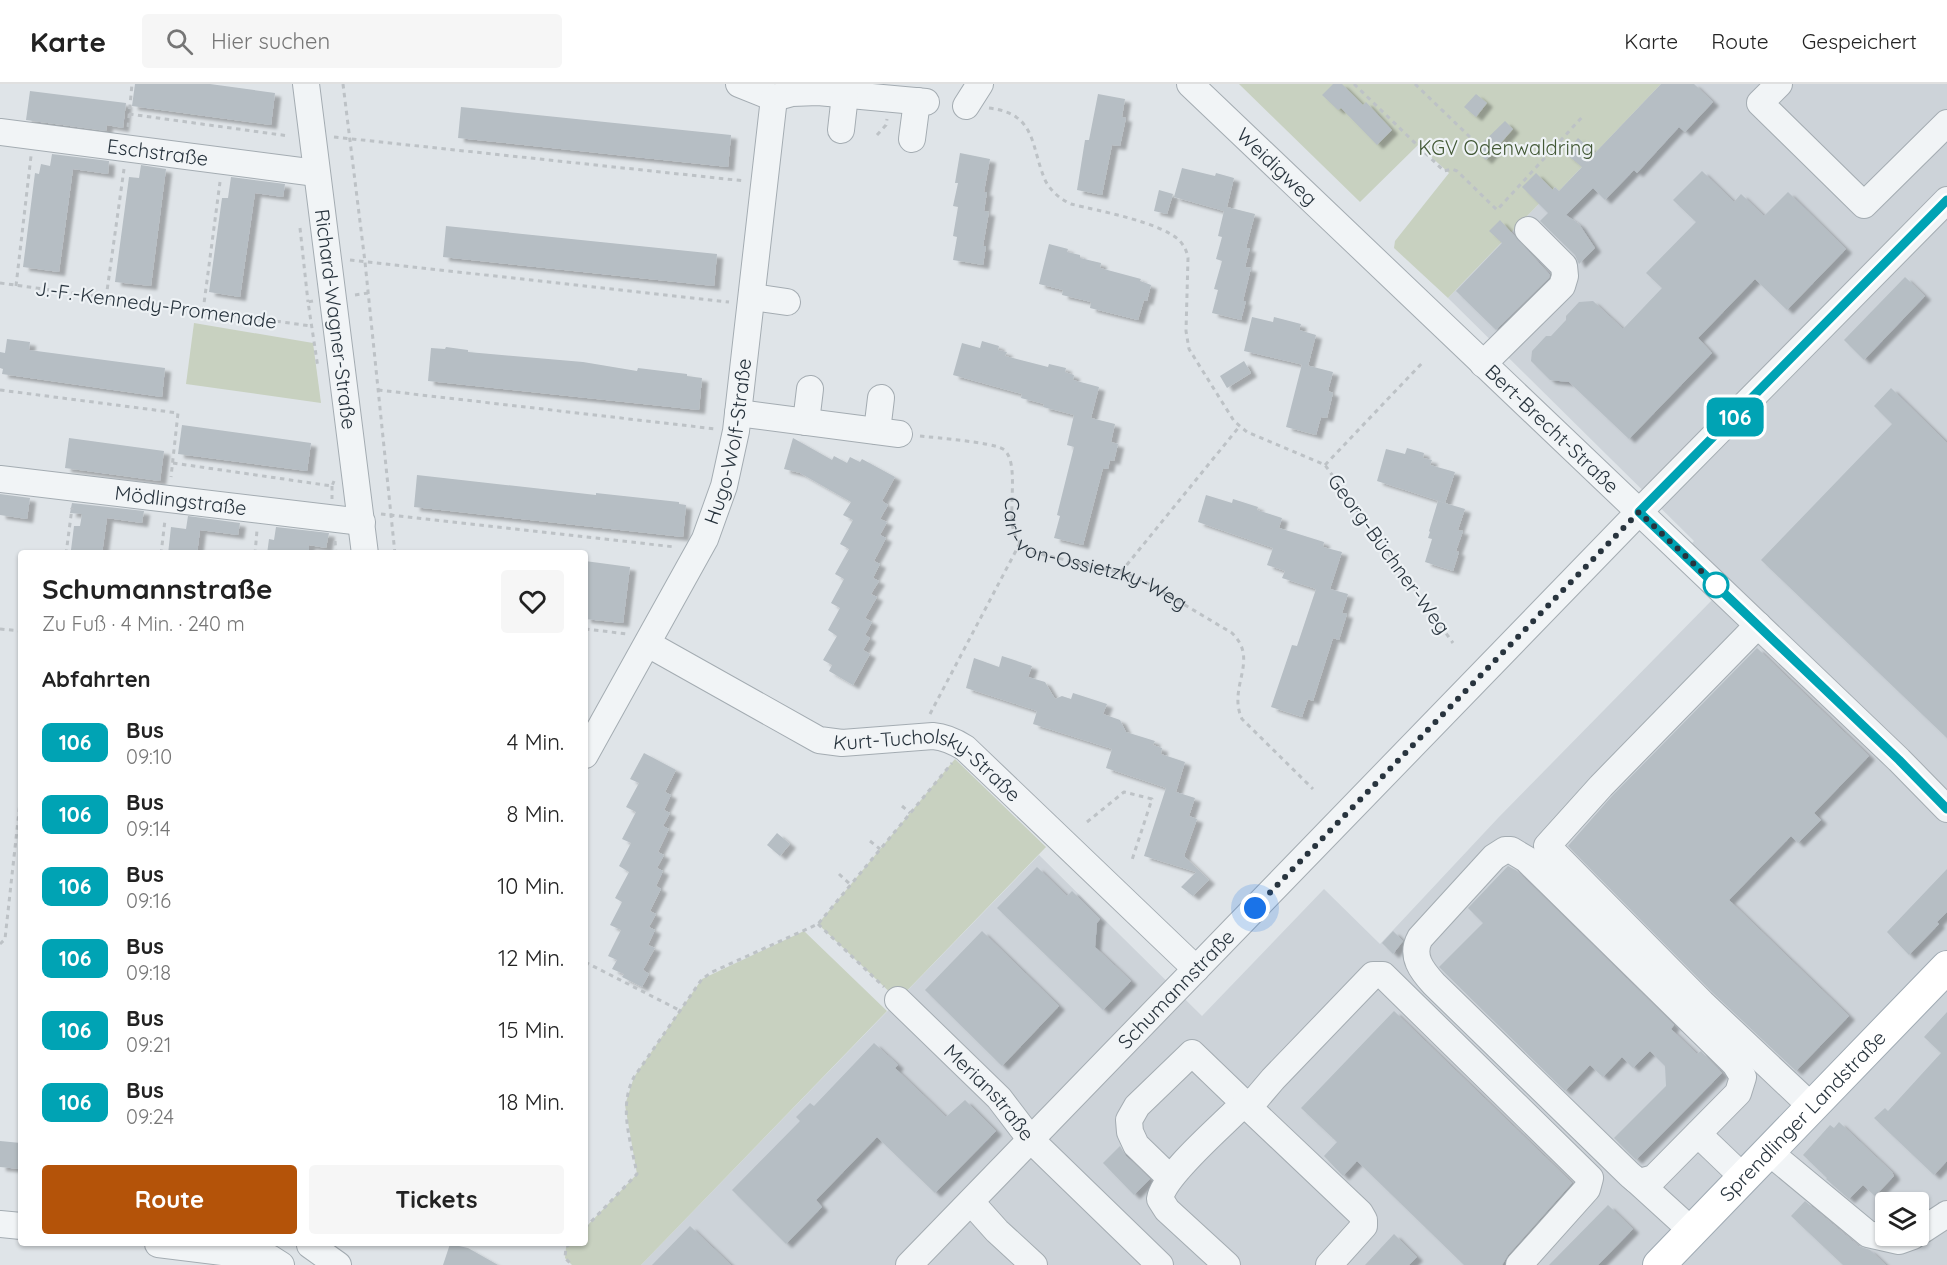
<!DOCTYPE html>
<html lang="de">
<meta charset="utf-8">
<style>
body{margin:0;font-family:Quicksand,sans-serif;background:#f6f6f6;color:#222;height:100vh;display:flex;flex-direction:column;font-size:22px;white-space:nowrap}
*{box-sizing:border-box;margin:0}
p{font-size:20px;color:#767676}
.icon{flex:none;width:33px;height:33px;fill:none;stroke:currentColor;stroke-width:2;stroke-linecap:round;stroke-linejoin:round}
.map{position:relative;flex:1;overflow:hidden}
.drawer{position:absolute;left:18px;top:466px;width:570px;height:696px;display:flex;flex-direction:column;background:#fff;border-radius:6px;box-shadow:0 2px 4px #0004}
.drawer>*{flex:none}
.badge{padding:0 12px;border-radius:9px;font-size:21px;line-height:39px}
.tools{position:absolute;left:1875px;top:1108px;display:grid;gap:12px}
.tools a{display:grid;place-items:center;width:54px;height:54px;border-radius:6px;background:#fff;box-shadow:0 2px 4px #0004;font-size:30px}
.you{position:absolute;width:30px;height:30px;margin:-15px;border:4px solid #fff;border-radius:50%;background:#1a73e8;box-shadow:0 0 0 9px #1a73e833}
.map>.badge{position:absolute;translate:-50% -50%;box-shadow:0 0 0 3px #fff}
h2{padding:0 24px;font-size:22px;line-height:54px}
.round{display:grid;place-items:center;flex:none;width:63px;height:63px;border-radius:6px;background:#f6f6f6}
.headline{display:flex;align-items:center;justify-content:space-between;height:102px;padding:0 24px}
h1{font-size:28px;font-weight:700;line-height:45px}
.cta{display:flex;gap:12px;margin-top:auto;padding:12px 24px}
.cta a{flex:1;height:69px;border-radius:6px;background:#b45309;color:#fff;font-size:24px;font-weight:700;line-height:69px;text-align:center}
.cta a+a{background:#f6f6f6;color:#222}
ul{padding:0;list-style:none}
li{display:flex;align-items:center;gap:18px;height:72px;padding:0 24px}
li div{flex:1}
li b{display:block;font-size:22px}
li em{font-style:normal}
li .badge{min-width:66px;font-weight:700;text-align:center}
header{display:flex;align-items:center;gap:36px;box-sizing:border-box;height:84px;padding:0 30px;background:#fff;border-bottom:2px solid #e0e0e0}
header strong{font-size:28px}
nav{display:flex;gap:33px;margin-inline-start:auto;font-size:21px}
.search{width:420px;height:54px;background:#f6f6f6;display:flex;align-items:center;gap:15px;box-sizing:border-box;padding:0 21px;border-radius:6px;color:#767676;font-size:22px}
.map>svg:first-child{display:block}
.built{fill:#cdd3d9;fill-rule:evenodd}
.green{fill:#c8d1c0}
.building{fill:#b6bec4;filter:url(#shadow)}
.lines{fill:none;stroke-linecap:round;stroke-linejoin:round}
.minor-casing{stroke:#a4acb2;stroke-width:28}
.major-casing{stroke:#9faab3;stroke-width:34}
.path{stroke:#bdc2c6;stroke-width:3;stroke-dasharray:4.5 4.5;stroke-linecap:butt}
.minor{stroke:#f1f4f6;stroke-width:26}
.major{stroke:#fff;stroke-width:32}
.line-casing{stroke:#fff;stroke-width:14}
.line{stroke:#00a3b4;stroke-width:9}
.walk{stroke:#28343e;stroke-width:6;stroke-dasharray:0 10.8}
.stop-dot{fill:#fff;stroke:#00a3b4;stroke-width:3}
.labels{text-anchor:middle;stroke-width:4.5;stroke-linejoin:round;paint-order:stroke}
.park-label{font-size:20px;fill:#435936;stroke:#eef2f5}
.street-label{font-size:20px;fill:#28343e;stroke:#eef2f5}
</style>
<header>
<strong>Karte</strong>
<div class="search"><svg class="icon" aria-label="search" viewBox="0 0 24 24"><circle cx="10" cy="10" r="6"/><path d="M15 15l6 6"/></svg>Hier suchen</div>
<nav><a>Karte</a><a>Route</a><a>Gespeichert</a></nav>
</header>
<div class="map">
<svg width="1947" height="1181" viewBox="0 0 1947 1181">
<defs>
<filter id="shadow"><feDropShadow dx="6" dy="4" stdDeviation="1.5" flood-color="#0004"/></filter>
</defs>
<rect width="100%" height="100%" fill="#dfe4e8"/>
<path class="built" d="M1661,0H1947V1181H641L1039,771L1202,932L1324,805L1380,860L1498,734L1714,514L1675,477L1694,457L1448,214L1555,103L1559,107ZM1886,1119H1918V1152H1886Z"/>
<g class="green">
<path d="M1239,0H1661L1559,107L1555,103L1448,214L1394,164L1395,157L1449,89L1418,61L1360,118Z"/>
<path d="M194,239L313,259L321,319L186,300Z"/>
<path d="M955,675L1046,763L898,916L818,840Z"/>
<path d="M804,847L887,927L641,1181H572L565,1174L566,1163L570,1160H585V1144L637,1090L625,1021L634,993L702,895Z"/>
</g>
<g class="building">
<path d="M135,0H210L275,9L271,41L132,22Z"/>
<path d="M1333,0H1342L1363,21L1366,18L1392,46L1377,61L1341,24L1338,26L1322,11Z"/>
<path d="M1661,0H1694L1713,18L1685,48L1679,43L1637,89L1634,86L1605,116L1593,104L1566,131L1579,140L1595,164L1579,180L1575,171L1540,137L1548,129L1522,103L1536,89L1553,106L1555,103L1559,107L1582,83L1565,69L1578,54L1595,69Z"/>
<path d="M30,7L126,19L123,44L107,41L106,47L26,36Z"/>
<path d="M1098,10L1125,15L1122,33L1126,34L1120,62L1112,61L1102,111L1077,106L1085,56H1089Z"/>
<path d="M1476,10L1487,19L1476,33L1464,23Z"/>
<path d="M461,23L731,51L728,83L458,54Z"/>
<path d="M1505,37L1513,45L1486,76L1475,66Z"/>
<path d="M960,69L990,75L984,108H987L984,127L989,128L983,162H986L983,181L953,176L957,153L953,152L958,123L953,122L958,99H955Z"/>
<path d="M52,70L109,77L108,90L73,85L59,188L23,183L35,89L39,90L41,80L50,82Z"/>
<path d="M141,81L166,85L151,202L115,198L129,93L139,94Z"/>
<path d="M1182,84L1215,92L1216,89L1234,94L1227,123L1255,130L1246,164H1250L1245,183L1251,184L1243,217H1246L1241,236L1212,229L1218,206L1214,205L1222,177L1216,175L1222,153L1218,152L1224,127L1174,113Z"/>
<path d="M1702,87L1734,118L1741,110L1764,132L1788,108L1846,165L1787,226L1755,195L1698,254L1712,269L1629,355L1569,298L1550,296L1531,277L1532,267L1546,252H1551L1566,236V232L1579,218L1593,217L1623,245L1662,204L1646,189L1696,138L1673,116Z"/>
<path d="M231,93L285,100L283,113L255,109L240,213L209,208L222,114H228Z"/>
<path d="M1159,106L1173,110L1167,130L1154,127Z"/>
<path d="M1500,136L1550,191L1549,194L1496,246L1456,207L1502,159L1489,147Z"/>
<path d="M446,142L717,170L714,202L443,173Z"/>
<path d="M1049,160L1068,165L1067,168L1080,171V174L1101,179L1100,184L1141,195L1140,197L1151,201L1147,217L1144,216L1138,236L1090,224L1091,218L1062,211L1063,206L1039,200Z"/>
<path d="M1905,193L1925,212L1864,276L1844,256Z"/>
<path d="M1252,233L1273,238L1274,233L1301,240L1299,246L1316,251L1308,282L1244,267Z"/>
<path d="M7,255L30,258L29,266L165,284L162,313L2,290L3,285L0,284V268L5,269Z"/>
<path d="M982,257L999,262L998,266L1007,268L1005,272L1048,283L1049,280L1066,284L1065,288L1074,291L1073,296L1099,303L1091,334L1115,340L1111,358L1118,360L1114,377L1110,376L1108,385L1103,384L1083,461L1054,454L1060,432L1057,431L1074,363L1067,361L1074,331L1043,323L1044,320L1021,314L1022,310L953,291L962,259L980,264Z"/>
<path d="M446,263L468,266V268L583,278L637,287L638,284L687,290V292L702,294L699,326L428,297L431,264L445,265Z"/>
<path d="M1244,277L1251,289L1227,304L1220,292Z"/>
<path d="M1302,280L1333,288L1328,307L1333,309L1327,334L1321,333L1316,351L1286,343Z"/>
<path d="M1891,304L1947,359V654L1761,476L1892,340L1874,322Z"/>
<path d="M182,341L311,359L307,387L178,370Z"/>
<path d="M69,354L164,367L160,397L65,384Z"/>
<path d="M793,354L832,376L834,372L847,379L850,373L860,378L862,375L895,393L882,417L888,421L880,435L887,438L880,451L886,454L874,477L880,480L873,494L879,497L871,510L877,513L865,534L872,538L865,551L870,554L863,566L870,570L853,601L829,587L832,581L823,576L837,552L828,546L840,524L831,519L844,495L835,490L849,465L840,460L853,436L843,431L851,418L800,389L784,385Z"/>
<path d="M1407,364L1424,369L1423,374L1432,376L1430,381L1455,388L1445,419L1377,397L1386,365L1405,370Z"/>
<path d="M417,391L596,411V409L679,418V420L686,421L683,453L414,423Z"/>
<path d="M0,410L30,414L27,435L0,431Z"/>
<path d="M1206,411L1232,419L1233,415L1258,423L1257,426L1282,434L1279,444L1324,458L1323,463L1342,468L1330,505L1348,510L1342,529L1347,530L1339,556L1333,554L1313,617L1308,615L1302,633L1271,623L1292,561L1297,562L1316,505L1282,494L1285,487L1267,481L1273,464L1198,438Z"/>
<path d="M1438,417L1465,425L1458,446L1463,447L1456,467L1459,468L1453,487L1425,478L1432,455L1428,454L1430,448L1429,447Z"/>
<path d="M72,419L144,427L142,439L107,434L102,470H77L78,466H71L74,442H80L82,430L70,429Z"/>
<path d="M188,432L240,439L238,451L200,446L197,470H168L171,443L186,445Z"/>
<path d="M276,443L329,449L326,464L309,461V470H267L269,455L274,456Z"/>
<path d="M585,477L630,483L623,539L585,535Z"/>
<path d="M1757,564L1869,672L1814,729L1821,736L1798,759L1791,752L1729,816L1849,932L1796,987L1712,908L1568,762L1612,712Z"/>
<path d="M1002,572L1032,582L1028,593L1045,598L1055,615L1062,612L1071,615L1073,609L1107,620L1103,630L1120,636L1126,648L1155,657L1153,661L1162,664L1161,670L1185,678L1176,708L1195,714L1189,732L1197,735L1184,772L1209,796L1193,812L1181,803L1196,788L1144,772L1166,704L1106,684L1112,665L1033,640L1037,627L966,604L974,574L999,583Z"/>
<path d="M644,669L676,686L665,708L671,711L664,726L670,729L663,742L669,745L658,768L664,771L657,784L663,787L656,802L661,805L650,827L656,830L649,843L655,846L648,861L655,864L643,886L649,890L642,903L622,893L624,890L612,885L617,876L608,872L621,846L610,841L622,818L615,814L629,788L619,782L631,759L622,755L636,728L626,723L639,699L630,695Z"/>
<path d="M777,749L790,760L780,772L767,761Z"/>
<path d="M1508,782L1517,787L1674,941L1671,945L1697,970L1701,967L1722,989L1636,1076L1614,1054L1666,1002L1665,982L1650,967L1633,984L1622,973L1603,993L1590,981L1565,1007L1439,883L1483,839L1468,824Z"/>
<path d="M1037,783L1067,812L1072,807L1100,835L1097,839L1095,863L1131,897L1103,926L997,824Z"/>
<path d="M1947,785V828L1937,838L1939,840L1909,871L1887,848Z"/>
<path d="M982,847L1059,922L1002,982L925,906Z"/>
<path d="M1393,847L1403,857L1393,870L1382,859Z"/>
<path d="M1394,927L1572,1099L1508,1171L1502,1181H1464L1357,1077L1343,1092L1324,1072L1337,1058L1301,1024Z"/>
<path d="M1947,928V1077L1934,1091L1874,1034L1885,1024L1888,1027L1941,969L1924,953Z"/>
<path d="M874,959L898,981L895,984L946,1033L965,1016L996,1047L935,1109L877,1053L816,1116L822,1123L786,1160L732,1106L800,1037L796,1033L810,1019L814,1022Z"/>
<path d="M1839,1038L1892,1088L1894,1092L1875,1112L1863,1101L1849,1115L1826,1095L1827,1094L1803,1071L1830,1041L1834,1044Z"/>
<path d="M0,1057L21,1059V1085L0,1083Z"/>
<path d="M1120,1062L1126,1072L1150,1095L1134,1111L1103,1079Z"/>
<path d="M1805,1117L1858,1162L1870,1166L1886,1181H1843L1791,1132Z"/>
<path d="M1608,1121L1633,1145L1598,1181H1549Z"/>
<path d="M690,1142L731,1181H652Z"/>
<path d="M1394,1150L1417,1173L1409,1181H1365Z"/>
<path d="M450,1160L468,1164L498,1181H443Z"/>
</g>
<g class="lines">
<defs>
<g id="minor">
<path id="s2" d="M306,0L365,470"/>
<path d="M739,0L774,14"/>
<path id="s3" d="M1190,0L1717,502L1899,676L1947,725"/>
<path d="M1779,0L1760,19L1864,121L1947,39"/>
<path d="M774,14L792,9L818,8L926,18"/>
<path d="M966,22L980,0"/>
<path d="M841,46L845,11"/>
<path id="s4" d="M0,48L316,89"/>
<path d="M912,55L917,17"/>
<path d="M752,213L787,218"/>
<path d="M1483,280L1562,202L1565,192L1564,182L1528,146"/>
<path d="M738,329L899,350"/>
<path d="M806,338L810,305"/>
<path d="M877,347L881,314"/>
<path id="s5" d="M0,395L362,438"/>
<path d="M1758,541L1601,702L1547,762L1702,919L1812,1023"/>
<path id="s6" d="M648,560L819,656L842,659L933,652C945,653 954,657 965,664L1196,885"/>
<path id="s7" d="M585,671L705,455L724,402L736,347L774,14"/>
<path d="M1505,766H1511L1526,775L1735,980L1743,993L1738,1009L1654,1094L1643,1097L1636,1096L1630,1091L1434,900C1422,887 1410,872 1420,854L1494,773Z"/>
<path id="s8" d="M898,916L999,1014L1031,1056L1160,1181"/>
<path d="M1698,1050L1744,1094"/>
<path d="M1769,1068L1868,1150L1899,1157L1913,1152"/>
<path d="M1170,1094L1136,1061L1130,1048L1129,1036L1137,1022L1192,969L1245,1020L1234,1029C1216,1047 1163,1093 1160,1115L1167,1126L1227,1181"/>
<path d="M1636,1096L1692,1147"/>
<path d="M971,1118L997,1147L1034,1181"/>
<path d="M0,1140L21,1142"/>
<path d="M1918,1149L1947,1130"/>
<path d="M158,1160L270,1174L281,1181"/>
<path d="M310,1161L338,1181"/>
<path id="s9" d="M909,1181L1639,428L1947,116"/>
<path d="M1329,1181L1364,1142V1136L1360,1129L1245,1020L1256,1015L1273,995L1373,891H1383L1590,1094L1587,1105L1519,1181"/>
</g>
<g id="major">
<path id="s10" d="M1659,1181L1947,883"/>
</g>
</defs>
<use href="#minor" class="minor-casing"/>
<use href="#major" class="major-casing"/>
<g class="path">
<path d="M343,0L365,178L395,470"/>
<path d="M1354,0L1444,87L1452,85L1457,87L1497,126L1583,32"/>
<path d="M1415,0L1470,53"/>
<path d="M989,24C1038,30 1030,63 1046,98C1052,108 1060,115 1071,120C1099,127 1161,138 1180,157C1184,162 1187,167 1188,174L1186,247L1189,265L1234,337L1247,348L1325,381L1453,559"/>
<path d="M129,30L289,52"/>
<path d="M128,43L132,0"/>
<path d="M877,51L886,41L887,35"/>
<path d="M334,53L745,97"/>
<path d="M300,144L308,218"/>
<path d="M350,176L729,218"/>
<path d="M0,199L311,242"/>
<path d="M16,202L31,72"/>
<path d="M355,211L368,209"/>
<path d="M106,214L124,85"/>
<path d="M313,217L308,218L318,284"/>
<path d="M203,227L220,98"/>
<path d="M0,306L178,329L171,393"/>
<path d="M378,306L716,345"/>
<path id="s1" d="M920,352C937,354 991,358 1003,365C1021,377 1006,431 1015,451C1019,460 1027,465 1036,469L1130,491L1153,502L1232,549C1260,576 1227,603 1242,635L1313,705"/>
<path d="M173,379L332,402L334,397"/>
<path d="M1325,381L1424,277"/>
<path d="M332,402V415"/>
<path d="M381,430L675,463"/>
<path d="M335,457L336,470"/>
<path d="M66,470L72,424"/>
<path d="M161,470L165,436"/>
<path d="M255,470L257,446"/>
<path d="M1121,488L1239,343"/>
<path d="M0,545L21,547"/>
<path d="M585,545L628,550"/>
<path d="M930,630L1020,459"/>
<path d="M902,722L910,729"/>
<path d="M1087,738L1124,708L1152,715L1131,779"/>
<path d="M870,757L880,765"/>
<path d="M839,790L851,801"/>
<path d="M818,840L884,903"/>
<path d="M0,860L5,855L21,709"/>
<path d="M585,878L679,926"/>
<path d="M585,1144L637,1090C631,1058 618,1023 634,993L702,895L712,888L818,840L952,679"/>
<path d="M570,1160L566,1163L565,1174L572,1181"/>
</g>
<use href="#minor" class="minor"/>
<use href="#major" class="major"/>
</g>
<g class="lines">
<defs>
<path id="line" d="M1947,116L1639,428L1899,676L1947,725"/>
</defs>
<use href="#line" class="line-casing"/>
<use href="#line" class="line"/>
<path class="walk" d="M1255,824L1639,428L1717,502L1716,501"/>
</g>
<circle class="stop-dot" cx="1716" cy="501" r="12"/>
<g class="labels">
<g class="park-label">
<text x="1506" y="71">KGV Odenwaldring</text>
</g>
<g class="street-label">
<text dy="7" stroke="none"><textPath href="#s4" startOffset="159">Eschstraße</textPath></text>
<text dy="7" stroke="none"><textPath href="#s3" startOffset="120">Weidigweg</textPath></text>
<text transform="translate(156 221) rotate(8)" y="7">J.-F.-Kennedy-Promenade</text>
<text dy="7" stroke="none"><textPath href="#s2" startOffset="237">Richard-Wagner-Straße</textPath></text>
<text dy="7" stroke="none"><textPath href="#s3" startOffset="500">Bert-Brecht-Straße</textPath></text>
<text dy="7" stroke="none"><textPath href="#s7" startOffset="348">Hugo-Wolf-Straße</textPath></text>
<text dy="7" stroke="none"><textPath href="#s5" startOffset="182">Mödlingstraße</textPath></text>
<text dy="7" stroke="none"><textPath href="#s1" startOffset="248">Carl-von-Ossietzky-Weg</textPath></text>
<text transform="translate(1389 470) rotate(54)" y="7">Georg-Büchner-Weg</text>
<text dy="7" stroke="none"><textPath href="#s6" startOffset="314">Kurt-Tucholsky-Straße</textPath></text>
<text dy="7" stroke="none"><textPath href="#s9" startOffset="384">Schumannstraße</textPath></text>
<text dy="7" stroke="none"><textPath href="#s8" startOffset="130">Merianstraße</textPath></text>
<text dy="7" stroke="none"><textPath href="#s10" startOffset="207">Sprendlinger Landstraße</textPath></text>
</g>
</g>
</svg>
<div class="tools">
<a><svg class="icon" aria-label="layers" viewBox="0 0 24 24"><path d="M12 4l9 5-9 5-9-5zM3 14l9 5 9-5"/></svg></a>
</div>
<div class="you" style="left:1255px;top:824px"></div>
<b class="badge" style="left:1735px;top:333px;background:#00a3b4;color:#fff">106</b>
<section class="drawer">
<div class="headline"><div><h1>Schumannstraße</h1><p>Zu Fuß · 4 Min. · 240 m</p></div><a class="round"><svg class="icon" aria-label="heart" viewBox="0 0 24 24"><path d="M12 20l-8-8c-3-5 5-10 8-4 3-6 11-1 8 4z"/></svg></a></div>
<h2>Abfahrten</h2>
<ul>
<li><span class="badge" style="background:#00a3b4;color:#fff">106</span><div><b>Bus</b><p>09:10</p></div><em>4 Min.</em></li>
<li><span class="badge" style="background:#00a3b4;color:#fff">106</span><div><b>Bus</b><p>09:14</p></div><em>8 Min.</em></li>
<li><span class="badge" style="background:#00a3b4;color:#fff">106</span><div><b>Bus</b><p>09:16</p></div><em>10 Min.</em></li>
<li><span class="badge" style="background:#00a3b4;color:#fff">106</span><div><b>Bus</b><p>09:18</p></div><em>12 Min.</em></li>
<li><span class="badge" style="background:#00a3b4;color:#fff">106</span><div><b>Bus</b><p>09:21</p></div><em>15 Min.</em></li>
<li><span class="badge" style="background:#00a3b4;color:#fff">106</span><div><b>Bus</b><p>09:24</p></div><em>18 Min.</em></li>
</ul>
<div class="cta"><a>Route</a><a>Tickets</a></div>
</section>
</div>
